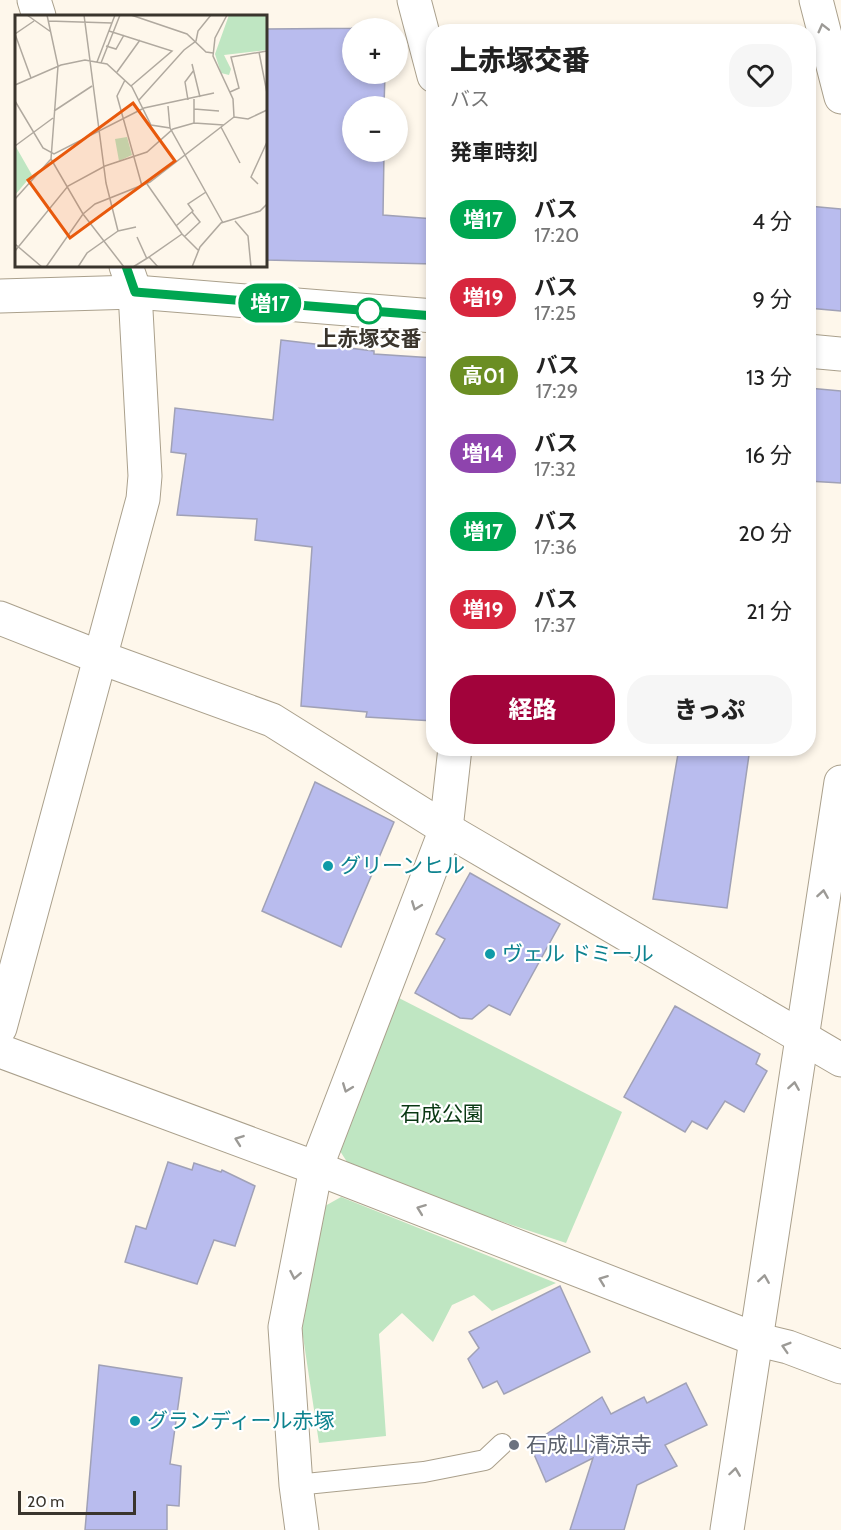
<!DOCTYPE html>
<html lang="ja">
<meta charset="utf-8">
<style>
body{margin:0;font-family:Cabin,"Noto Sans JP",sans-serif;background:#f6f6f6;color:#222;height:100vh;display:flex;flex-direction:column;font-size:22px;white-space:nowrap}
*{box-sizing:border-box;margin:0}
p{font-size:20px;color:#767676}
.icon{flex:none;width:33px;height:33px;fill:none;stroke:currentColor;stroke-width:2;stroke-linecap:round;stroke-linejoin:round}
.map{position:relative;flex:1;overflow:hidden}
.drawer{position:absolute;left:426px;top:24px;width:390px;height:732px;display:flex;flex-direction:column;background:#fff;border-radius:24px;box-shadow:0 3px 9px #0003}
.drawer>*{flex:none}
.badge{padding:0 12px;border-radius:20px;font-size:21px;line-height:39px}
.fabs{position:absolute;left:342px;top:18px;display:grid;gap:12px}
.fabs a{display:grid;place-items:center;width:66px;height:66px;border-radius:50%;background:#fff;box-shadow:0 3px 9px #0003;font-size:30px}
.scale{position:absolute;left:18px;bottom:15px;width:118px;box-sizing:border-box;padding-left:6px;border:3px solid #3a352d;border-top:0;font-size:16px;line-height:21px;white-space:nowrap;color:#3a352d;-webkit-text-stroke:4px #fff;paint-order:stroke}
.map>.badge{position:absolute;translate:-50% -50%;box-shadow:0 0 0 3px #fff}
h2{padding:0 24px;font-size:22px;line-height:54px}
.round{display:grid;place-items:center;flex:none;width:63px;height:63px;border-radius:24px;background:#f6f6f6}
.summary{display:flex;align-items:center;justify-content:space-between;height:102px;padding:0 24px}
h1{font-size:28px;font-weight:800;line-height:45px}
.button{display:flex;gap:12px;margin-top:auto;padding:12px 24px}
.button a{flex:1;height:69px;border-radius:24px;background:#a2033b;color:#fff;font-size:24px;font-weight:800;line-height:69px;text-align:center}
.button a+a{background:#f6f6f6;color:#222}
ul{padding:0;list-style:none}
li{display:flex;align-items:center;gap:18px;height:78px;padding:0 24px}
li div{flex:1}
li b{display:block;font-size:22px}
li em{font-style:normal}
li .badge{min-width:66px;font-weight:700;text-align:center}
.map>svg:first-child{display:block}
.green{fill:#bfe6c2}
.building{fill:#b9bcee;stroke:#a0a1b6;stroke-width:1.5}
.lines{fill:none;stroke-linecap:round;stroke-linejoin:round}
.service-casing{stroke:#aaa08c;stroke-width:22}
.minor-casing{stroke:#aaa08c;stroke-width:35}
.tertiary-casing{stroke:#aaa08c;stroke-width:35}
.service{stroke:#fff;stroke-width:20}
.minor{stroke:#fff;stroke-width:33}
.tertiary{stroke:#fff;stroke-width:33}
.oneway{stroke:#9c9a96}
.line-casing{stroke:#fff;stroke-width:14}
.line{stroke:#00a651;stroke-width:9}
.stop-dot{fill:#fff;stroke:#00a651;stroke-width:3}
.culture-dot{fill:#0f9aa8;stroke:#fff;stroke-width:2}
.worship-dot{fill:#6b7280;stroke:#fff;stroke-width:2}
.labels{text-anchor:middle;stroke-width:4.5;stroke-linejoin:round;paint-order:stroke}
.stop-label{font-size:21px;font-weight:bold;fill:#3a352d;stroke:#fff}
.culture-label{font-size:21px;fill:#0d838f;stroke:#fff;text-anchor:start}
.park-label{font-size:21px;fill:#093813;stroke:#fff}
.worship-label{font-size:21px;fill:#5b616d;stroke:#fff;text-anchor:start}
.inset-road{fill:none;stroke:#b0a99f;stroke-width:1.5}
.view{fill:#e8590c;fill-opacity:0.15;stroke:#e8590c;stroke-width:3}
.inset-edge{fill:none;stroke:#3a352d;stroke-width:3}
</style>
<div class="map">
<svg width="841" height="1530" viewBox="0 0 841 1530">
<rect width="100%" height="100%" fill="#fef7eb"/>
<g class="green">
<path d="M395,996L622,1112L566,1243L374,1179L349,1165L340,1151L341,1145Z"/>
<path d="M341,1197L556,1283L492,1311L474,1295L452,1305L433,1342L402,1313L379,1334L386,1436L319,1443L302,1330L325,1206Z"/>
</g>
<g class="building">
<path d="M352,28V74H385L384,106H352V152H384L383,215L434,219V264L266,260V29L385,28Z"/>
<path d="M808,206L841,209V311L808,308Z"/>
<path d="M281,340L374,351V354L434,358V721L366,717L367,712L301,706L312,547L255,540L257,519L177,515L186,454L171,452L175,408L273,420Z"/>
<path d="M808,388L841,391V483L808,481Z"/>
<path d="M679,748H750L727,908L653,899Z"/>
<path d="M315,782L394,822L341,947L262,911Z"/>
<path d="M470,873L560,924L510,1015L489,1005L472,1019L460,1018L415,993L445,939L436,934Z"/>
<path d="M675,1006L760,1054L756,1064L767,1071L744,1112L725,1101L707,1129L692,1121L685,1132L624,1097Z"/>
<path d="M168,1162L192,1170L194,1163L221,1172L222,1170L255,1186L235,1246L214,1240L197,1284L125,1262L136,1226L146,1229Z"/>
<path d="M560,1286L590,1352L504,1394L497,1381L483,1388L468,1359L479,1348L469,1332Z"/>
<path d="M99,1365L182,1378L170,1464L181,1466L179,1506L167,1505V1530H85Z"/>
<path d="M686,1383L707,1425L665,1445L677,1466L637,1485L624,1530H570L593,1458L546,1482L530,1445L602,1397L611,1414L644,1397L647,1403Z"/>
</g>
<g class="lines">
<defs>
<path id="service" d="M296,1485L424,1472L485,1460L502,1444"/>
<g id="minor">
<path d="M414,0L434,76"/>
<path d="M816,0L841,97"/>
<path d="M0,618L99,657L272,720L446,829L841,1060"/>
<path d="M0,1051L316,1168L755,1339L788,1347L841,1367"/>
<path d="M302,1530L296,1485L285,1327L316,1168L446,829L455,748"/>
<path d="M727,1530L841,782"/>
</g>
<g id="tertiary">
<path d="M34,0L39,16"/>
<path d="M0,296L135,292L434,316"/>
<path d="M808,351L841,354"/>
<path d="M0,1028L143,499L145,476L135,292L126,266"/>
</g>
</defs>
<use href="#service" class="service-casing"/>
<use href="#minor" class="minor-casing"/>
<use href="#tertiary" class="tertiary-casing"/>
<use href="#service" class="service"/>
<use href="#minor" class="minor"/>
<use href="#tertiary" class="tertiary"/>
</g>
<defs><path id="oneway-chevron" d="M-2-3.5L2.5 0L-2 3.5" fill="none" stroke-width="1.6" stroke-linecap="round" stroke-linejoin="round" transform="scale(1.5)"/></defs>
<g class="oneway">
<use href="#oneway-chevron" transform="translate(823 28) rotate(-104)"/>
<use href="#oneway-chevron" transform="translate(823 894) rotate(-81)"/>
<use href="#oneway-chevron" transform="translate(416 906) rotate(111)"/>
<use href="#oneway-chevron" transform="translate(794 1086) rotate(-81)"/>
<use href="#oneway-chevron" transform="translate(347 1088) rotate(111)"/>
<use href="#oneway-chevron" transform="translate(239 1140) rotate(-160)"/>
<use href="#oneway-chevron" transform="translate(421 1209) rotate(-159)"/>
<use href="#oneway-chevron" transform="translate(295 1275) rotate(101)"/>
<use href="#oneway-chevron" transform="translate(764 1279) rotate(-81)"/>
<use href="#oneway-chevron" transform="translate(603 1280) rotate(-159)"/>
<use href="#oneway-chevron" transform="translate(786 1347) rotate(-163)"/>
<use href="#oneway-chevron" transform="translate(735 1472) rotate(-82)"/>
</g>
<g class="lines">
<defs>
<path id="line" d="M126,266L135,292L434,316"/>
</defs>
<use href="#line" class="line-casing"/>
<use href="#line" class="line"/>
</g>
<circle class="stop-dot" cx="369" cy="311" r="12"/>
<g class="culture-dot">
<circle cx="328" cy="866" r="6"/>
<circle cx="490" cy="954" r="6"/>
<circle cx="135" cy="1421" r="6"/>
</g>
<circle class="worship-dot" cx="514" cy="1445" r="6"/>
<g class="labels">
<g class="stop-label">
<text x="369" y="346">上赤塚交番</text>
</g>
<g class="culture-label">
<text x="340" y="873">グリーンヒル</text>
<text x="502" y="961">ヴェル ドミール</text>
<text x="147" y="1428">グランディール赤塚</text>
</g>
<g class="park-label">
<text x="442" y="1121">石成公園</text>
</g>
<g class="worship-label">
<text x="526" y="1452">石成山清涼寺</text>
</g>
</g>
<g transform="translate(15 15)">
<rect width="252" height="252" fill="#fef7eb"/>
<path d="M214,0H252V35L209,40L216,54L214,60L206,58L200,39ZM112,122L117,140L104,146L100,124ZM1,132L17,160L0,180V133Z" fill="#bfe6c2"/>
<path class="inset-road" d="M12,0L36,17M32,0L43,51L36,144L68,199L109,252M116,0L172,19L191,37L198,38M33,6L97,8M94,16L157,36L116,71M91,31L101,34L109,20M244,37L252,78M82,47L100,0M86,48L105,0M177,49L185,82M102,57L125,25M16,63L0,19L19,6M110,65L102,81L127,171M0,70L46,50L70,45L92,49L117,72L136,110L155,113L208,208M215,77L224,73L216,42L252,36M179,84V108M124,85L169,35L181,26L183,16L196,0M173,85L170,67L179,55M0,86L28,133L39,139L129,93L199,78M153,91L155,113M179,94L204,96M39,96L77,71M219,102L233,104L252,95M206,112L225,148M0,131L38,103M132,169L167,219L183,235M243,169L236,162L252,127M0,184L36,144M220,206L233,221L236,252M161,211L178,196L173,189L191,177M103,216L121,212M122,222L132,244M169,222L185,207L177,197M0,229L27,252M0,236L53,171L90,151L132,137L158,114L179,108L209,110M134,242L167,219M31,252L68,199L80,189L135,167L219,102L218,84L198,41L200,23L212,0M63,252L72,238L103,216L91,168L69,0M118,252L134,242L143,252M177,252L185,232L206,208L245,196L252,189"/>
<path class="view" d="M118,88L160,146L55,223L13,165Z"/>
<rect width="252" height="252" class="inset-edge"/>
</g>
</svg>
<div class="fabs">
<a>+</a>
<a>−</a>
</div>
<div class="scale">20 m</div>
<b class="badge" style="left:270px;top:303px;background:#00a651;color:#fff">増17</b>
<section class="drawer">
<div class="summary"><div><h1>上赤塚交番</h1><p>バス</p></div><a class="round"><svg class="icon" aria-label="heart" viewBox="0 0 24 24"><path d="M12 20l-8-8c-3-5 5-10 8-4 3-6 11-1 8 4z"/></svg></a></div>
<h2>発車時刻</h2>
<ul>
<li><span class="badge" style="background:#00a651;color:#fff">増17</span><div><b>バス</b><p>17:20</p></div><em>4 分</em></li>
<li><span class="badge" style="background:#d7263d;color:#fff">増19</span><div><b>バス</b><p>17:25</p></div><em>9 分</em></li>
<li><span class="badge" style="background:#6b8e23;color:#fff">高01</span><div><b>バス</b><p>17:29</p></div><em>13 分</em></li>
<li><span class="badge" style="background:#8e44ad;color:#fff">増14</span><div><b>バス</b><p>17:32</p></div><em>16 分</em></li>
<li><span class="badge" style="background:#00a651;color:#fff">増17</span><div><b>バス</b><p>17:36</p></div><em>20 分</em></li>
<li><span class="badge" style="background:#d7263d;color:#fff">増19</span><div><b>バス</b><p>17:37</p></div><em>21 分</em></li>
</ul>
<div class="button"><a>経路</a><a>きっぷ</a></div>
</section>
</div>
